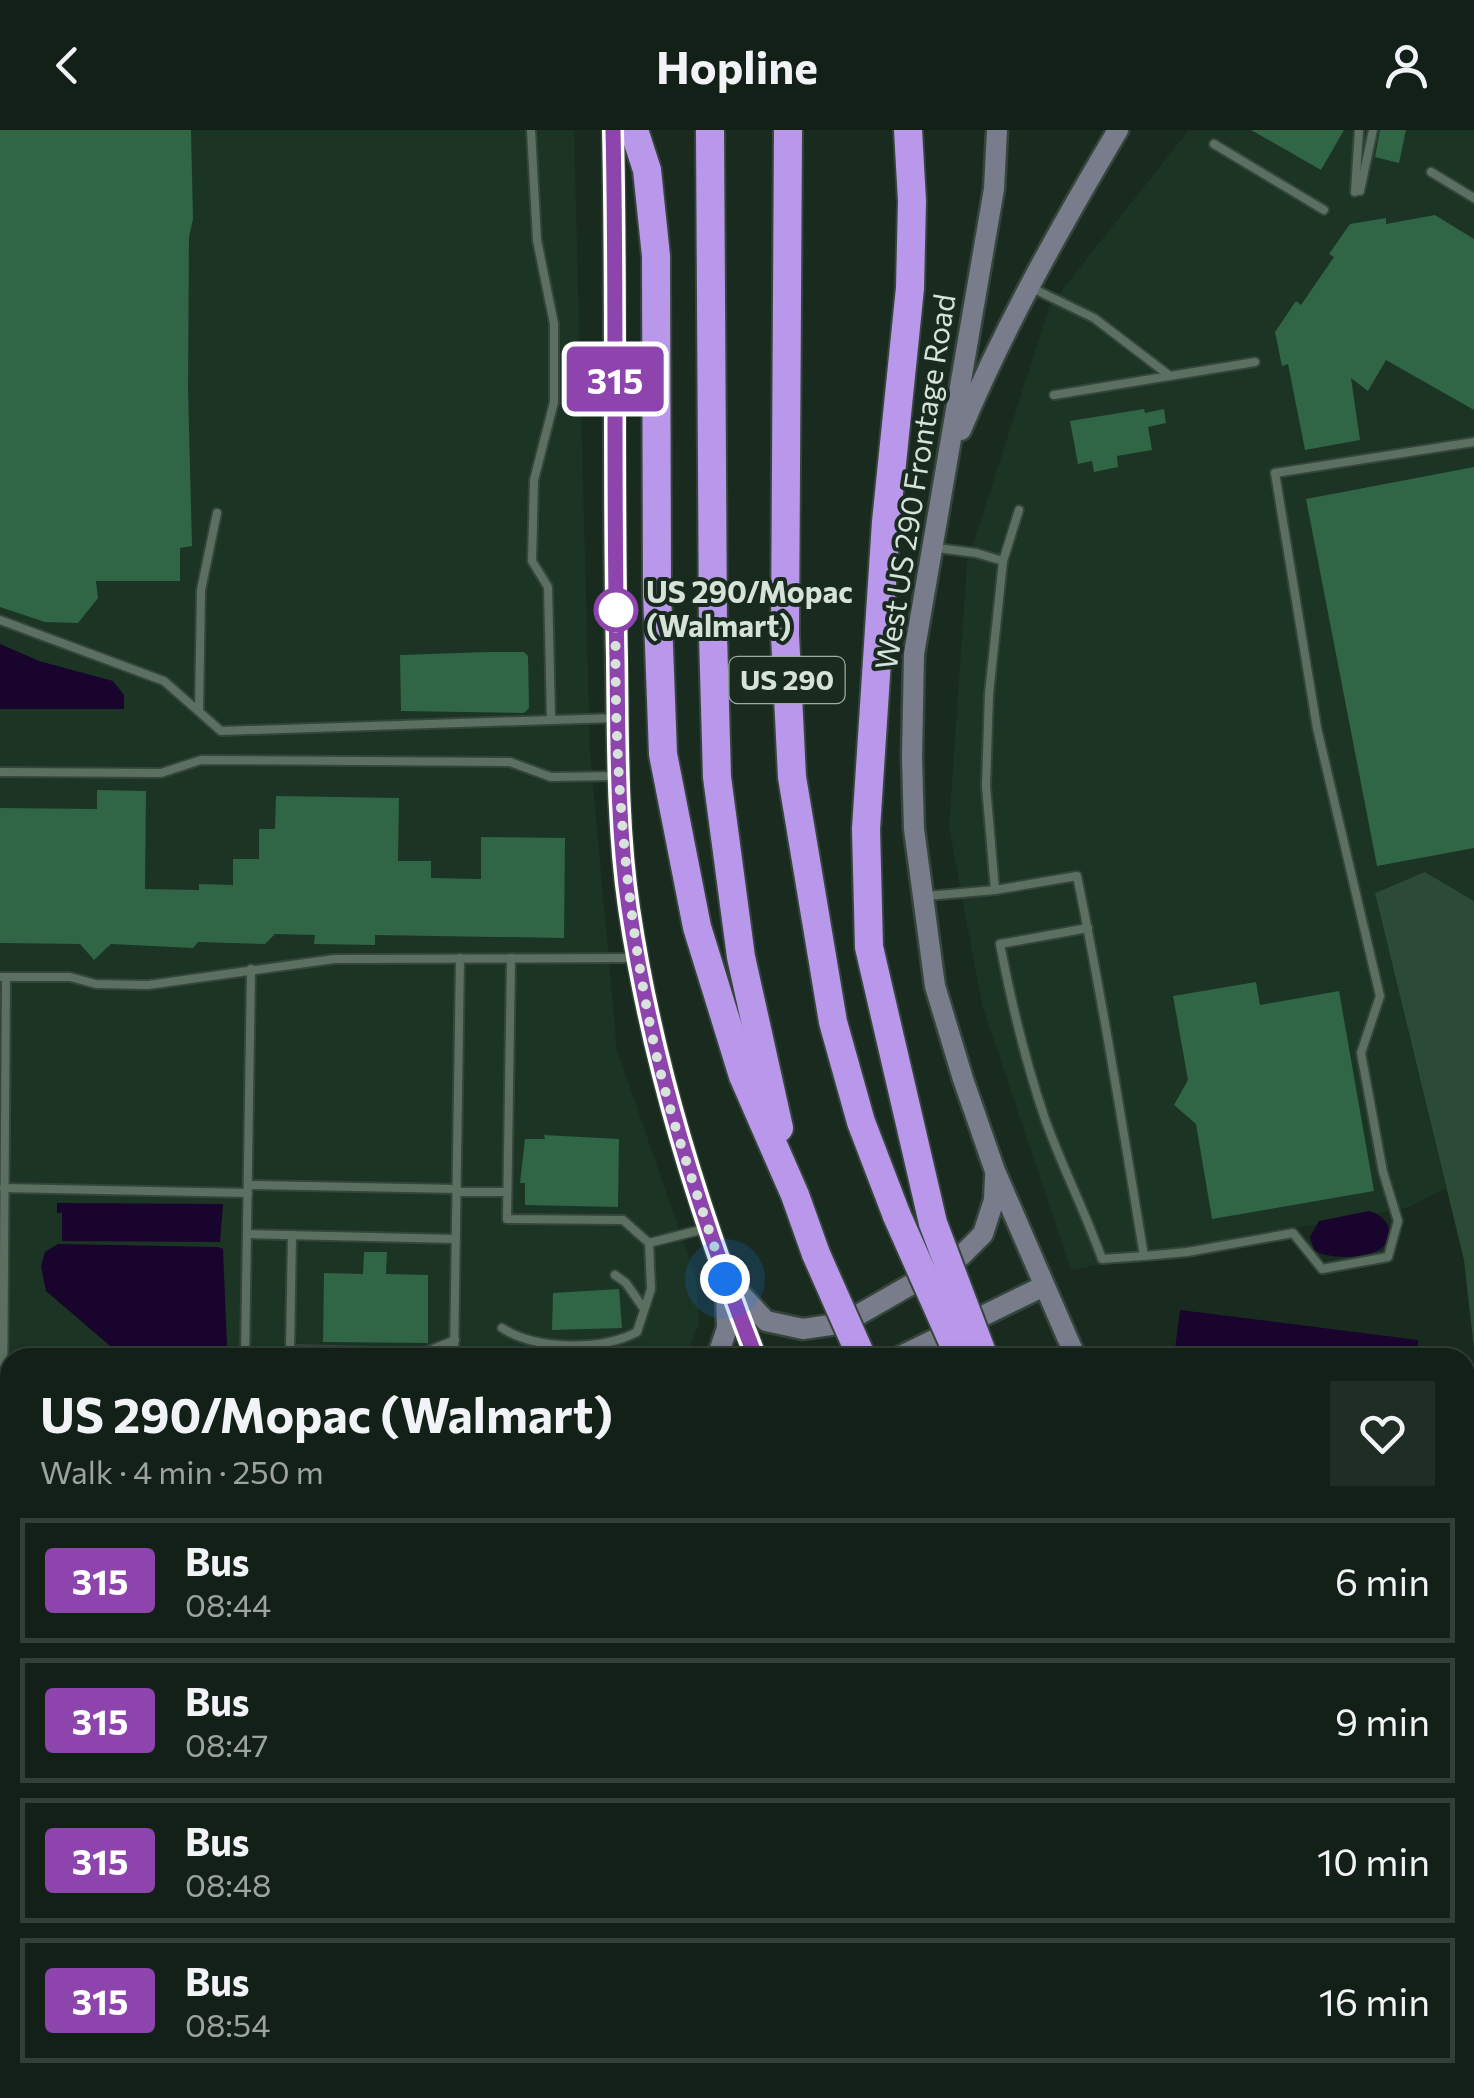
<!DOCTYPE html>
<meta charset="utf-8">
<style>
body{margin:0;font-family:Commissioner,sans-serif;background:#202d24;color:#f1f3f6;height:100vh;display:flex;flex-direction:column;font-size:38px;white-space:nowrap}
*{box-sizing:border-box;margin:0}
p{font-size:32px;color:#9da3a1}
.icon{flex:none;width:55px;height:55px;fill:none;stroke:currentColor;stroke-width:2;stroke-linecap:round;stroke-linejoin:round}
.map{position:relative;flex:1;overflow:hidden}
.panel{position:absolute;left:0px;top:1218px;width:1475px;height:752px;display:flex;flex-direction:column;background:#132017;border-radius:30px 30px 0 0;box-shadow:0 2px 8px #0004,0 0 0 2px #323e36}
.panel>*{flex:none}
.badge{padding:0 20px;border-radius:8px;font-size:35px;line-height:65px}
.you{position:absolute;width:50px;height:50px;margin:-25px;border:8px solid #fff;border-radius:50%;background:#1a73e8;box-shadow:0 0 0 15px #1a73e833}
.map>.badge{position:absolute;translate:-50% -50%;box-shadow:0 0 0 5px #fff}
.round{display:grid;place-items:center;flex:none;width:105px;height:105px;border-radius:0px;background:#202d24}
.head{display:flex;align-items:center;justify-content:space-between;height:170px;padding:0 40px}
h1{font-size:48px;font-weight:700;line-height:75px}
ul{padding:0;list-style:none}
li{display:flex;align-items:center;gap:30px;height:125px;margin:0 20px 15px;padding:0 20px;border:5px solid #323e36;border-radius:0px}
li div{flex:1}
li b{display:block;font-size:38px}
li em{font-style:normal}
li .badge{min-width:110px;font-weight:700;text-align:center}
header{display:flex;justify-content:space-between;align-items:center;height:130px;padding:0 40px;background:#132017;font-size:45px;font-weight:700}
.map>svg:first-child{display:block}
.built{fill:#1b3424}
.green{fill:#2c4b37}
.water{fill:#18042c}
.lines{fill:none;stroke-linecap:round;stroke-linejoin:round}
.stream{stroke:#18042c;stroke-width:5}
.building{fill:#306545}
.service-casing{stroke:#36453b;stroke-width:12}
.secondary-casing{stroke:#36453b;stroke-width:25}
.motorway-casing{stroke:#36453b;stroke-width:32}
.path{stroke:#536358;stroke-width:4;stroke-dasharray:8 5;stroke-linecap:butt}
.service{stroke:#5c7062;stroke-width:8}
.secondary{stroke:#787c8b;stroke-width:20}
.motorway{stroke:#b998eb;stroke-width:28}
.motorway-bridge-casing{stroke:#36453b;stroke-width:32;stroke-linecap:butt}
.motorway-bridge{stroke:#b998eb;stroke-width:28}
.line-casing{stroke:#fff;stroke-width:22}
.line{stroke:#8e44ad;stroke-width:15}
.walk{stroke:#d7e2da;stroke-width:10;stroke-dasharray:0 18}
.stop-dot{fill:#fff;stroke:#8e44ad;stroke-width:5}
.labels{text-anchor:middle;stroke-width:8;stroke-linejoin:round;paint-order:stroke}
.shield{fill:#192b1f;stroke:#9eaba2;stroke-width:2.5}
.shield-label{font-size:28px;font-weight:bold;fill:#d7e2da}
.street-label{font-size:30px;fill:#d7e2da;stroke:#192b1f}
.stop-label{font-size:30px;font-weight:bold;fill:#d7e2da;stroke:#192b1f;text-anchor:start}
</style>
<header><svg class="icon" aria-label="back" viewBox="0 0 24 24"><path d="M15 5l-7 7 7 7"/></svg>Hopline<svg class="icon" aria-label="person" viewBox="0 0 24 24"><circle cx="12" cy="8" r="4"/><path d="M4 21q1-7 8-7t8 7"/></svg></header>
<div class="map">
<svg width="1474" height="1968" viewBox="0 0 1474 1968">
<rect width="100%" height="100%" fill="#192b1f"/>
<g class="built">
<path d="M0,0H574L590,620L617,920L696,1148L699,1195L685,1227L10,1228V1256H0Z"/>
<path d="M1189,0H1474V771L1426,742L1375,763L1446,1058L1409,1077L1071,1140L982,875L949,697L967,433L1050,175Z"/>
<path d="M237,1960H1201L1206,1968H237Z"/>
</g>
<g class="green">
<path d="M1425,742L1474,771V1218L1464,1130L1375,763Z"/>
<path d="M0,1353H10V1960H59L52,1968H0Z"/>
</g>
<g class="water">
<path d="M0,514L39,531L113,551L124,565V579H0Z"/>
<path d="M57,1073L223,1074L220,1112L62,1111V1083H57Z"/>
<path d="M1369,1081C1385,1085 1398,1102 1383,1117C1370,1129 1327,1130 1314,1120L1310,1107L1319,1091Z"/>
<path d="M58,1114L218,1117L223,1119L227,1216L223,1227H123L46,1161L41,1136L45,1122Z"/>
<path d="M1180,1180L1418,1210L1417,1227H1174Z"/>
</g>
<g class="lines">
<path class="stream" d="M0,1671L10,1626"/>
</g>
<g class="building">
<path d="M0,0H191L193,89L189,107L188,258L192,416L180,418V451H96L98,468L78,493L45,492L0,477Z"/>
<path d="M1251,0H1344L1321,40Z"/>
<path d="M1380,0H1406L1399,33L1375,27Z"/>
<path d="M1435,85L1474,109V280L1386,230L1368,261L1351,248L1360,310L1305,320L1288,234L1282,236L1275,202L1296,171L1301,175L1334,127L1329,124L1350,94L1386,88V94Z"/>
<path d="M1144,279L1145,283L1164,279L1166,293L1148,297L1152,320L1117,326L1118,337L1094,342L1092,331L1078,334L1070,291Z"/>
<path d="M1474,337V718L1377,736L1306,369Z"/>
<path d="M488,522H524L528,526L529,578L524,583L401,581L400,525Z"/>
<path d="M97,660L146,661L145,759L199,760V754L233,755V729H259V699H275L276,666L399,668L398,731H431V748L481,749V707L565,708L564,808L375,805V815L314,814L315,805L275,804L265,814L198,812L193,818L111,814L94,830L80,814L0,813V678L97,679Z"/>
<path d="M1256,852L1260,875L1339,861L1374,1061L1212,1089L1196,994L1174,975L1188,950L1173,866Z"/>
<path d="M544,1005L619,1009L618,1077L525,1075V1053H520L525,1009H545Z"/>
<path d="M364,1122H387L386,1144L428,1145V1213L323,1212L324,1143L363,1144Z"/>
<path d="M619,1159L622,1198L552,1200L553,1163Z"/>
</g>
<g class="lines">
<defs>
<g id="service">
<path d="M531,0L537,110L554,194V272L534,350L532,431L548,457L551,590L617,588"/>
<path d="M1214,14L1324,80"/>
<path d="M1431,42L1474,68"/>
<path d="M1360,61L1373,0"/>
<path d="M1355,62L1359,0"/>
<path d="M1032,158L1094,188L1170,246"/>
<path d="M1054,265L1255,232"/>
<path d="M937,418L976,423L1003,431L1019,380"/>
<path d="M0,490L164,551L221,601L551,590"/>
<path d="M199,581L201,460L217,383"/>
<path d="M0,642L161,643L201,630L510,632L551,647L615,646"/>
<path d="M995,760L986,656L989,564L1003,431"/>
<path d="M927,766L995,760L1077,746C1103,872 1123,999 1144,1126L1102,1129C1085,1081 1061,1035 1044,986C1025,930 1011,871 1000,814L1088,798"/>
<path d="M511,828L507,1089L623,1090L649,1113L704,1099"/>
<path d="M0,847H70L96,854L148,855L334,829L638,828"/>
<path d="M248,1055L457,1059"/>
<path d="M4,1058L248,1063"/>
<path d="M457,1062H507"/>
<path d="M247,1104L456,1109"/>
<path d="M292,1105L290,1220L423,1223L455,1210"/>
<path d="M1144,1126L1187,1122L1293,1103L1322,1139L1388,1127L1398,1091L1383,1042L1361,923L1380,866L1317,598L1275,343L1474,312"/>
<path d="M615,1145L626,1153L644,1179"/>
<path d="M502,1198C536,1220 601,1221 637,1202L651,1159L649,1113"/>
<path d="M245,1228L251,839"/>
<path d="M454,1228L460,828"/>
<path d="M3,1277L6,847"/>
<path d="M274,1968V1960"/>
<path d="M493,1968V1960"/>
<path d="M794,1968V1960"/>
</g>
<g id="secondary">
<path d="M613,0C616,171 613,343 616,514C618,601 616,691 629,778C652,933 699,1082 756,1228"/>
<path d="M997,0L994,59L914,524L912,628L914,699L935,856L963,949L995,1041L1076,1228"/>
<path d="M961,300C1005,195 1060,98 1118,0"/>
<path d="M734,1157L766,1191L803,1199L844,1193L961,1126L983,1104L994,1070L995,1047"/>
<path d="M717,1228L727,1198L726,1166"/>
<path d="M897,1228L1044,1156"/>
<path d="M0,1277L10,1278"/>
<path d="M0,1310H10"/>
<path d="M1465,1812L1474,1825"/>
<path d="M1230,1960L1235,1968"/>
</g>
<g id="motorway">
<path d="M634,0L647,40L656,126L657,462L663,624L697,797L743,946L795,1065L816,1124"/>
<path d="M710,0L713,505L717,647L741,827L779,998"/>
<path d="M788,0L785,505L792,647L833,892L861,992L897,1086"/>
<path d="M908,0L912,71L910,158L886,392L866,699L869,817L933,1093"/>
<path d="M1465,1947L1474,1959"/>
<path d="M1314,1960L1318,1968"/>
<path d="M1363,1960L1369,1968"/>
</g>
</defs>
<use href="#service" class="service-casing"/>
<use href="#secondary" class="secondary-casing"/>
<use href="#motorway" class="motorway-casing"/>
<g class="path">
<path d="M1465,1368L1474,1361"/>
<path d="M1176,1960L1178,1968"/>
<path d="M451,1968L452,1960"/>
<path d="M831,1968V1960"/>
</g>
<use href="#service" class="service"/>
<use href="#secondary" class="secondary"/>
<use href="#motorway" class="motorway"/>
<defs>
<g id="motorway-bridge">
<path d="M897,1086L960,1228"/>
<path d="M933,1093L984,1228"/>
<path d="M816,1124L862,1228"/>
</g>
</defs>
<use href="#motorway-bridge" class="motorway-bridge-casing"/>
<use href="#motorway-bridge" class="motorway-bridge"/>
</g>
<g class="lines">
<defs>
<path id="line" d="M613,0C617,176 613,353 617,529C618,611 617,696 629,778C652,933 699,1082 756,1228"/>
</defs>
<use href="#line" class="line-casing"/>
<use href="#line" class="line"/>
<path class="walk" d="M616,480C613,626 624,772 654,914C671,994 700,1071 725,1149"/>
</g>
<circle class="stop-dot" cx="616" cy="480" r="20"/>
<g class="labels">
<rect class="shield" x="729.5" y="527" width="115" height="46" rx="8"/>
<g class="shield-label">
<text x="787" y="560">US 290</text>
</g>
<g class="street-label">
<text transform="translate(916 352) rotate(-81)" y="10">West US 290 Frontage Road</text>
</g>
<g class="stop-label">
<text x="646" y="473">US 290/Mopac<tspan x="646" dy="34">(Walmart)</tspan></text>
</g>
</g>
</svg>
<div class="you" style="left:725px;top:1149px"></div>
<b class="badge" style="left:615px;top:249px;background:#8e44ad;color:#fff">315</b>
<section class="panel">
<div class="head"><div><h1>US 290/Mopac (Walmart)</h1><p>Walk · 4 min · 250 m</p></div><a class="round"><svg class="icon" aria-label="heart" viewBox="0 0 24 24"><path d="M12 20l-8-8c-3-5 5-10 8-4 3-6 11-1 8 4z"/></svg></a></div>
<ul>
<li><span class="badge" style="background:#8e44ad;color:#fff">315</span><div><b>Bus</b><p>08:44</p></div><em>6 min</em></li>
<li><span class="badge" style="background:#8e44ad;color:#fff">315</span><div><b>Bus</b><p>08:47</p></div><em>9 min</em></li>
<li><span class="badge" style="background:#8e44ad;color:#fff">315</span><div><b>Bus</b><p>08:48</p></div><em>10 min</em></li>
<li><span class="badge" style="background:#8e44ad;color:#fff">315</span><div><b>Bus</b><p>08:54</p></div><em>16 min</em></li>
</ul>
</section>
</div>
